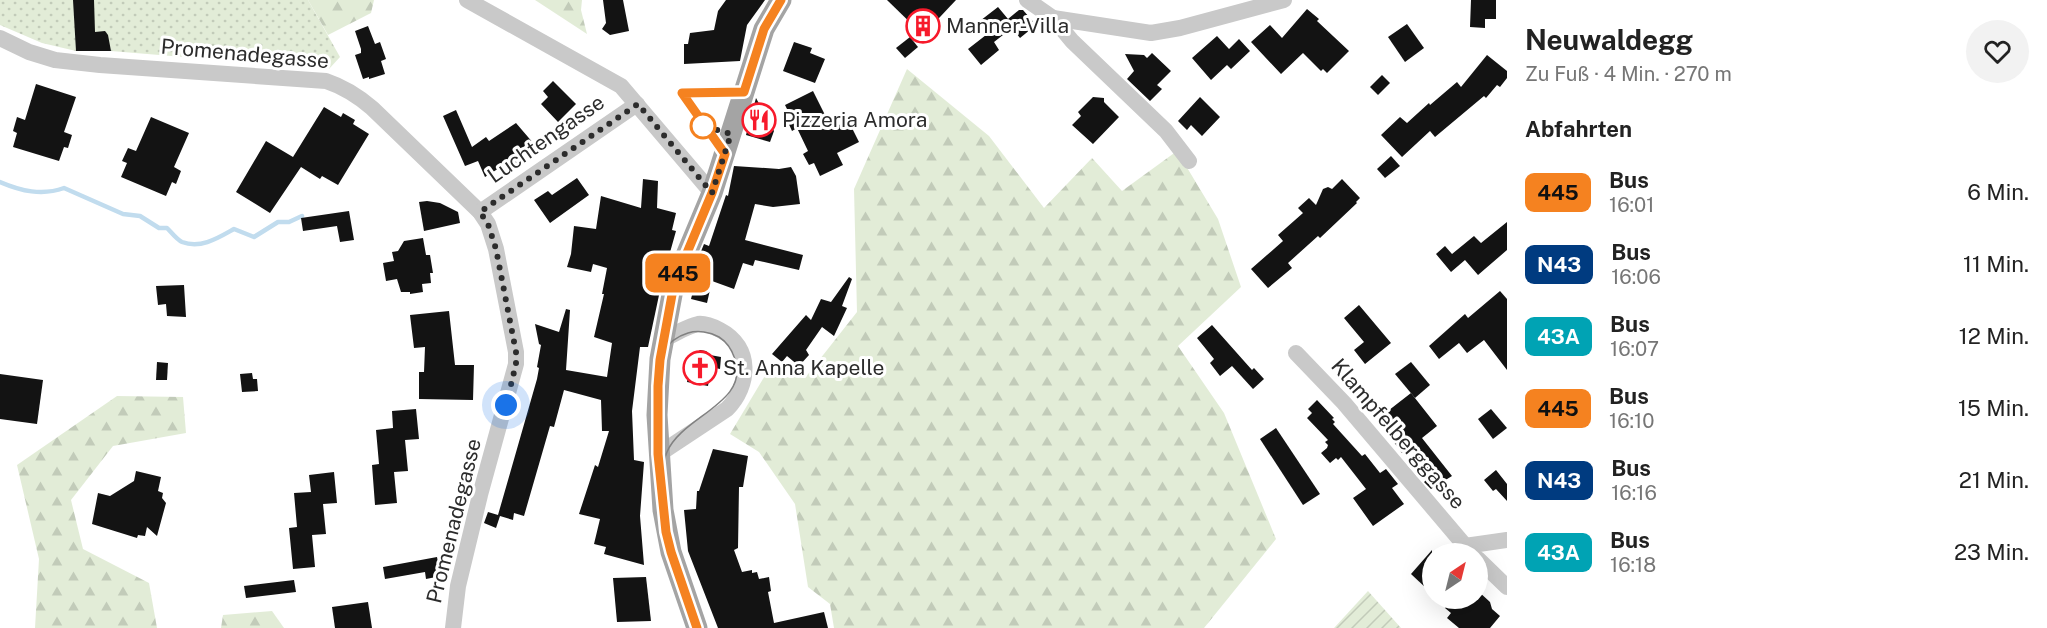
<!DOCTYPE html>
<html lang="de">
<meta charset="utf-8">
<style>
body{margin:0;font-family:"Public Sans",sans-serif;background:#f2f2f2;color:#222;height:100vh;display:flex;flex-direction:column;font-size:22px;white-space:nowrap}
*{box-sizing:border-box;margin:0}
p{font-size:20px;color:#767676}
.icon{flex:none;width:33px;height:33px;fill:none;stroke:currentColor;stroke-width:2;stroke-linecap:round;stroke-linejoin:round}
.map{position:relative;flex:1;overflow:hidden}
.drawer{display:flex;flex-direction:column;background:#fff;width:540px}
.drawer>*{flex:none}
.badge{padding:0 12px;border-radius:9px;font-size:21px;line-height:39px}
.needle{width:39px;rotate:35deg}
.buttons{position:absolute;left:1422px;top:543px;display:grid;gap:12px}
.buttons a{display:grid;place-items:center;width:66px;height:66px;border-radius:50%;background:#fff;box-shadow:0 6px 24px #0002;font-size:30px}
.you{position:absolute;width:30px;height:30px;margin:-15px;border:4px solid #fff;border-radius:50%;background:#1a73e8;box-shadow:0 0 0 9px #1a73e833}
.map>.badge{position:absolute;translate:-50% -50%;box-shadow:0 0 0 3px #fff}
h2{padding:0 18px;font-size:22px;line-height:54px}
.round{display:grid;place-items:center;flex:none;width:63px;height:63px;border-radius:32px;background:#f2f2f2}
.headline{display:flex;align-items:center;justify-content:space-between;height:102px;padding:0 18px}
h1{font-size:28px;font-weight:700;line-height:45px}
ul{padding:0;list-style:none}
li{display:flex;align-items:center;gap:18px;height:72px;padding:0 18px}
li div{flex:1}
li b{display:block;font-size:22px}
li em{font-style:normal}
li .badge{min-width:66px;font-weight:700;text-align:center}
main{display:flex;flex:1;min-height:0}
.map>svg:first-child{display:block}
.grass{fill:url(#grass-dots)}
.forest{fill:url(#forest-firs)}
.garden{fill:url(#garden-furrows)}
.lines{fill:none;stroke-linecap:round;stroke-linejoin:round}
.stream{stroke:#c1dcee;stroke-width:4.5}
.building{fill:#131313}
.minor{stroke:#c9c9c9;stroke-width:16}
.major{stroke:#a4a4a4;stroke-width:21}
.tram{stroke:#818181;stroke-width:1.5}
.line-casing{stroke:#fff;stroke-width:14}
.line{stroke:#f58220;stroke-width:9}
.walk{stroke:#2c2c2c;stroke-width:6;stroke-dasharray:0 10.8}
.stop-dot{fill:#fff;stroke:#f58220;stroke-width:3}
.labels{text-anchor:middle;stroke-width:6;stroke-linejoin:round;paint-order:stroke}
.poi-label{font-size:21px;fill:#2c2c2c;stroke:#fff;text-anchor:start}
.street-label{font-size:21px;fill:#2c2c2c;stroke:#fff}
</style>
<main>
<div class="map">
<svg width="1507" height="628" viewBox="0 0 1507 628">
<defs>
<pattern id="grass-dots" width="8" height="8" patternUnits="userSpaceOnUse" patternTransform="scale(1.5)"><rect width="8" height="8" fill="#e2ecd7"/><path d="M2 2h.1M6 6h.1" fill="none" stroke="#c2cbb9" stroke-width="1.8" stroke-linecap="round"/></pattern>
<pattern id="forest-firs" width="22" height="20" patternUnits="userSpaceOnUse" patternTransform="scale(1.5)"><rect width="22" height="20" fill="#e2ecd7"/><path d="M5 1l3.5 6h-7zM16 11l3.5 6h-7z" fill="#c2cbb9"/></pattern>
<pattern id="garden-furrows" width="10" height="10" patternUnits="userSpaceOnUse" patternTransform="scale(1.5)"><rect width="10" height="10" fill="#e2ecd7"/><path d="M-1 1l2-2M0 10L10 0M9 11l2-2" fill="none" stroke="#c2cbb9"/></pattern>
</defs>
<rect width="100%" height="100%" fill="#fff"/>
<path class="grass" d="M0,0H308L340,57L329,69L111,51H76L42,43L0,25Z"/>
<g class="forest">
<path d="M308,0H374L371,13L328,35Z"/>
<path d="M535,0H582L581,10L587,34Z"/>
<path d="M907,69L989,136L1044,208L1092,158L1122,191L1177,151L1218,219L1241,287L1178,346L1224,413L1276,539L1204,628H834L830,604L808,587L795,504L759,452L730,434L772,364L805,378L857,312L854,189Z"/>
<path d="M117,396L183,397L186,433L113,446L71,500L83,549L149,583L157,628H35L39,559L17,465Z"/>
<path d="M272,611L284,628H221L223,615Z"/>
</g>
<path class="garden" d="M1368,591L1401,628H1334Z"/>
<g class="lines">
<path class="stream" d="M0,182C21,191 42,196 64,188L123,214L140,216L159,228H167C171,232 177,240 182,242C201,249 218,238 234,229L254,237L278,222H289L302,216"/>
</g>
<g class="building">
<path d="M73,0H94L95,32L105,31L108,35L111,51H76Z"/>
<path d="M603,0H623L629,31L610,35L602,29L606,23Z"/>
<path d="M726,0H765L747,25L740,61L684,64V44H688L690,33L714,30L718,11Z"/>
<path d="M887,0H956L923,35Z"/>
<path d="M1471,0H1496V19H1485V28L1470,27Z"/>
<path d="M998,7L1008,19L1019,10H1023L1036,25L1020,38L1012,28L994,42L999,50L981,65L968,49L986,35L976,24Z"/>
<path d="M1307,9L1319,19L1317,21L1349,51L1327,73L1323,69L1321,71L1303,53L1281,74L1251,42L1270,25L1282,38Z"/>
<path d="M1407,24L1424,48L1405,62L1388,37Z"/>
<path d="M368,26L375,44L380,42L386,59L381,61L385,74L369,79V77L363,79L355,55L361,53V49L355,31Z"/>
<path d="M1217,36L1229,49L1239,39L1250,51L1231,69L1227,65L1211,80L1192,58Z"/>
<path d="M910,37L918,47L905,58L896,48Z"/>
<path d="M794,42L812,48L810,53L825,59L815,83L783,71Z"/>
<path d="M1152,53L1171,71L1157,85L1162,89L1150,101L1127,79L1134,71L1125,54L1144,55L1147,58Z"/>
<path d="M1487,55L1507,71V78L1500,87L1497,85L1486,98L1484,96L1435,137L1430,131L1402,157L1381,135L1400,117L1407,123L1429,103L1430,105L1457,82L1461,87Z"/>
<path d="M1382,75L1390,83L1378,95L1370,87Z"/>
<path d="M553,81L576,104L558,122L541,104L548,97L543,91Z"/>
<path d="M36,84L76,97L64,132L72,135L68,148L64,147L59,161L13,147L17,133L13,131L17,117L25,120Z"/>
<path d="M813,91L832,129L848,120L859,142L837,153L843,165L820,176L814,163L809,165L803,154L808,151L797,128L792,131L787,120L791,117L785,105Z"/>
<path d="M1093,97L1104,98V102L1119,117L1093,144L1072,125L1081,116L1078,112Z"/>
<path d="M1200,97L1220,117L1202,136L1191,125L1187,130L1178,121Z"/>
<path d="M756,98L774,131L770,142L746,135Z"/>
<path d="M324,107L341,117L343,113L355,120L353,124L369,134L338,185L322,176L320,179L301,167L270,213L236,192L266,141L293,157Z"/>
<path d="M456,110L472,147L486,137L489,141L516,123L534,144L516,157L519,161L507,170L504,165L485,177L478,161L465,166L443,116Z"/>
<path d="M151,117L189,133L174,167L181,171L176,184L172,182L166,196L121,177L127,163L122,161L128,148L136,151Z"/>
<path d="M1391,156L1400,166L1385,178L1377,169Z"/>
<path d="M734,166L779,169L791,167L796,176L800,204L773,207L755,204L745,240L803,255L799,270L755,260L753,266L743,263L734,289L712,281L707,303L691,299L693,291L686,288L704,244L709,246L726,195L728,196Z"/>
<path d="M577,178L589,195L550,223L534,200L548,191L552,195Z"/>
<path d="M643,179L658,181L657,208L676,213L672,230L676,231L662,281L648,347H640L632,411L634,460L644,462L640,516L644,565L604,554L606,547L594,544L600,519L579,514L595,465L598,467L609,431H602L601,400L564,390L554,427L550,426L524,516L514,513L513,520L500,516L496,528L484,523L488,512L498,515L537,379L539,368L537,367L541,345L539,344L535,324L559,332L566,309L570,310L566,370L607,377L612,343L594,337L604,294H602L607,268L593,264L591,272L567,267L571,254L574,226L596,229L601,196L641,208Z"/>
<path d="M1342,179L1360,198L1356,202L1357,203L1320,238L1318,236L1288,263L1292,268L1268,288L1251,269L1283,241L1278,235L1303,213L1298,208L1309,198L1316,205L1323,189L1328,187L1332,189Z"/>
<path d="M427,201L440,203L458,212L460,223L424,231L419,202Z"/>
<path d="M349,211L354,240L340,242L337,226L303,231L301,218Z"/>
<path d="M1507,222V250L1478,275L1465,260L1451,272L1436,254L1445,246L1452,254L1474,236L1481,243Z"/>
<path d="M423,238L426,255H430L433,273H430L431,283L422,284L423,292L410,294V292H401L397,279L386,281L383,263L394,261L392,252L398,251L404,241Z"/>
<path d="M849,277L852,279L842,306L847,308L834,336L822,327L806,350L809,355L799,366L787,356L782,362L772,354L806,315L811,320L821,299L831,302Z"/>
<path d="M184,285L186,317L167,316L166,304L158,305L156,286Z"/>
<path d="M1500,291L1507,299V370L1484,340L1467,353L1459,343L1439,359L1429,346L1465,314L1468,318Z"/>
<path d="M1359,305L1391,343L1365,364L1354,350L1364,342L1344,318Z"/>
<path d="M449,311L455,365H474L473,400L419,399V372H424L425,347L414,348L410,315Z"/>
<path d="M1212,325L1252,370L1254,368L1264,379L1253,389L1232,366L1220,376L1210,363L1214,359L1197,338Z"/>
<path d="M700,350L706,351L710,355L721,357L720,369L711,367L708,386L687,382L691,357Z"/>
<path d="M157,362L168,363L167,380H156Z"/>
<path d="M1411,362L1430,385L1415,398L1395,374Z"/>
<path d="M252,373L253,379H257L258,391L242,392L240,374Z"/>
<path d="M0,374L43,380L37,424L0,419Z"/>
<path d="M1411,393L1437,426L1422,438L1452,476L1431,489L1424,482L1431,476L1410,448L1402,453L1388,434L1395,428L1384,414Z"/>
<path d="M1317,400L1334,418L1332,419L1335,422L1333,424L1362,456L1365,454L1380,473L1386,469L1398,484L1392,488L1404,504L1373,526L1353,498L1366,489L1341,457L1338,460L1336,458L1330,463L1321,453L1327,448L1328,445L1325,442L1328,440L1307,418L1312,413L1308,409Z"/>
<path d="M416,409L419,439L405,440L408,471L394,472L397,503L375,505L372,465L379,464L376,430L393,428L392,411Z"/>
<path d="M1491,409L1507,428L1493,439L1478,419Z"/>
<path d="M1276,428L1320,494L1303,505L1260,439Z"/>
<path d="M713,449L748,456L743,487H739L738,548L734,550L742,572L752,570V573L757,572L759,579L769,577L771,591L768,592L774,623L824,612L828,628H718L688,551L684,510L696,509L697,491H699Z"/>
<path d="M1496,470L1507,484V501L1496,489L1493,491L1484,480Z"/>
<path d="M136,471L161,477L158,491L163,493L162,498L166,503L157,536L147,527L145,536L138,535L137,538L92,524L98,493L110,496L134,481Z"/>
<path d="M334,472L337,503L323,504L326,534L312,535L315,567L293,569L289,528L297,527L294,493L311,492L309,475Z"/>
<path d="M1432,550V582L1427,589L1411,574Z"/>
<path d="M437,557L441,576L426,579L425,572L385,579L383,567Z"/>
<path d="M646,577L651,621L617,622L613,578Z"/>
<path d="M294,580L296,592L246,598L244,586Z"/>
<path d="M1478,591L1490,602L1492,609L1500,616L1490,628H1459L1447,618L1451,613L1445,608L1454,598H1478Z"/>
<path d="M368,602L372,628H335L332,607Z"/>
</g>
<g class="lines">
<g class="minor">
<path d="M467,0L621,86L712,193"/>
<path d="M1027,0L1053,18L1072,41L1166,131L1189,161"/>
<path d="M1053,18L1151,33L1180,28L1284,0"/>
<path d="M0,38L29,52L55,60L100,65L326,81C344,87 358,96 372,108L480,212L488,224L496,249L516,352V364L480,495L458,586L453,628"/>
<path d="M480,212L637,104"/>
<path d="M1296,353L1344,403L1472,554"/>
<path d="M659,454L727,409C750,386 753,347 720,330C714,327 705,323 698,324C687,326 674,335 664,339"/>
<path d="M1465,546L1507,540"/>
<path d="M1478,559L1507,587"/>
</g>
<path class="major" d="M697,628L671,552L663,510L657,415L660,359L674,284L712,193L764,29L781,0"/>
<path class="tram" d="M694,628C683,597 669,566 663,533C654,484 652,432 657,383C658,373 658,361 663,352C669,342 678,336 688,333C698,330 710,332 719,337C727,342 732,350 735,359C750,403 682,416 667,452C661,466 663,482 665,497C667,517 669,536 675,555C682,580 693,604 702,628"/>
</g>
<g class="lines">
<defs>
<path id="line" d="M697,628L671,552L666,532L658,454V386L660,360L674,284L712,193L725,154L682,93L744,92L764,29L781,0"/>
</defs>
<use href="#line" class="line-casing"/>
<use href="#line" class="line"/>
<path class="walk" d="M506,405L516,364V352L496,249L488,224L480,212L638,104L712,193L731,134L703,126"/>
</g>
<defs>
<symbol id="building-ring" viewBox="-11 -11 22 22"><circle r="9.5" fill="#fff" stroke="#f71a2b" stroke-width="1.5"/><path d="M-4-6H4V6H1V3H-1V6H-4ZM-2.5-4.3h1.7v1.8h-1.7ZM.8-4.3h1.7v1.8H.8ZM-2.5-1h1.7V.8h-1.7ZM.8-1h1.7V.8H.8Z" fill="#f71a2b"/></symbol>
<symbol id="restaurant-ring" viewBox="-11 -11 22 22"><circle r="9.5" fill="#fff" stroke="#f71a2b" stroke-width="1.5"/><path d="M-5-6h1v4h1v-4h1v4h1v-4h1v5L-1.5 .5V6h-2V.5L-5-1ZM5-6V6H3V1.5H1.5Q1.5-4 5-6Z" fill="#f71a2b"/></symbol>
<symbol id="church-ring" viewBox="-11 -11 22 22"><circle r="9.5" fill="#fff" stroke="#f71a2b" stroke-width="1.5"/><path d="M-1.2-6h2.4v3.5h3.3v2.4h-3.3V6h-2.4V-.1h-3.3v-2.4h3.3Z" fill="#f71a2b"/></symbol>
</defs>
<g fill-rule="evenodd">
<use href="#building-ring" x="904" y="7" width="38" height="38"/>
<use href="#restaurant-ring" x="740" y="101" width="38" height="38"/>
<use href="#church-ring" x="681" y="349" width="38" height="38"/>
</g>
<circle class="stop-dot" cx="703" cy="126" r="12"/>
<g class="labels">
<g class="poi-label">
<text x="946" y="33">Manner-Villa</text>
<text x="782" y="127">Pizzeria Amora</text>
<text x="723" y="375">St. Anna Kapelle</text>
</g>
<g class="street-label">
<text transform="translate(245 54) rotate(5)" y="7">Promenadegasse</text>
<text transform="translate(546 139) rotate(-35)" y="7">Luchtengasse</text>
<text transform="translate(1398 434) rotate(49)" y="7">Klampfelberggasse</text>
<text transform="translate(454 521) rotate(-76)" y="7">Promenadegasse</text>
</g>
</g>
</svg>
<div class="buttons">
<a><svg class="needle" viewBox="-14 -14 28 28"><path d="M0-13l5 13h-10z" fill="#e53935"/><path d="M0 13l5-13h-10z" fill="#767676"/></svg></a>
</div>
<div class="you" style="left:506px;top:405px"></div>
<b class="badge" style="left:678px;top:273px;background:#f58220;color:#111">445</b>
</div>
<section class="drawer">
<div class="headline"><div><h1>Neuwaldegg</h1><p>Zu Fuß · 4 Min. · 270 m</p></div><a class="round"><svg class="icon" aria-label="heart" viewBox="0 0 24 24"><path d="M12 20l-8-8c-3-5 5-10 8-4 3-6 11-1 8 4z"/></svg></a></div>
<h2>Abfahrten</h2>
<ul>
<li><span class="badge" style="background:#f58220;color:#111">445</span><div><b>Bus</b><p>16:01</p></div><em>6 Min.</em></li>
<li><span class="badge" style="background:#003b80;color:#fff">N43</span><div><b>Bus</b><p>16:06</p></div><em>11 Min.</em></li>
<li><span class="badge" style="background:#00a3b4;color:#fff">43A</span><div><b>Bus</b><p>16:07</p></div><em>12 Min.</em></li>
<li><span class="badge" style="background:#f58220;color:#111">445</span><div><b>Bus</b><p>16:10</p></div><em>15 Min.</em></li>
<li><span class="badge" style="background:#003b80;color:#fff">N43</span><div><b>Bus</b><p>16:16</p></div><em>21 Min.</em></li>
<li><span class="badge" style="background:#00a3b4;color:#fff">43A</span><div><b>Bus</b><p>16:18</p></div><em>23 Min.</em></li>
</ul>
</section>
</main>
